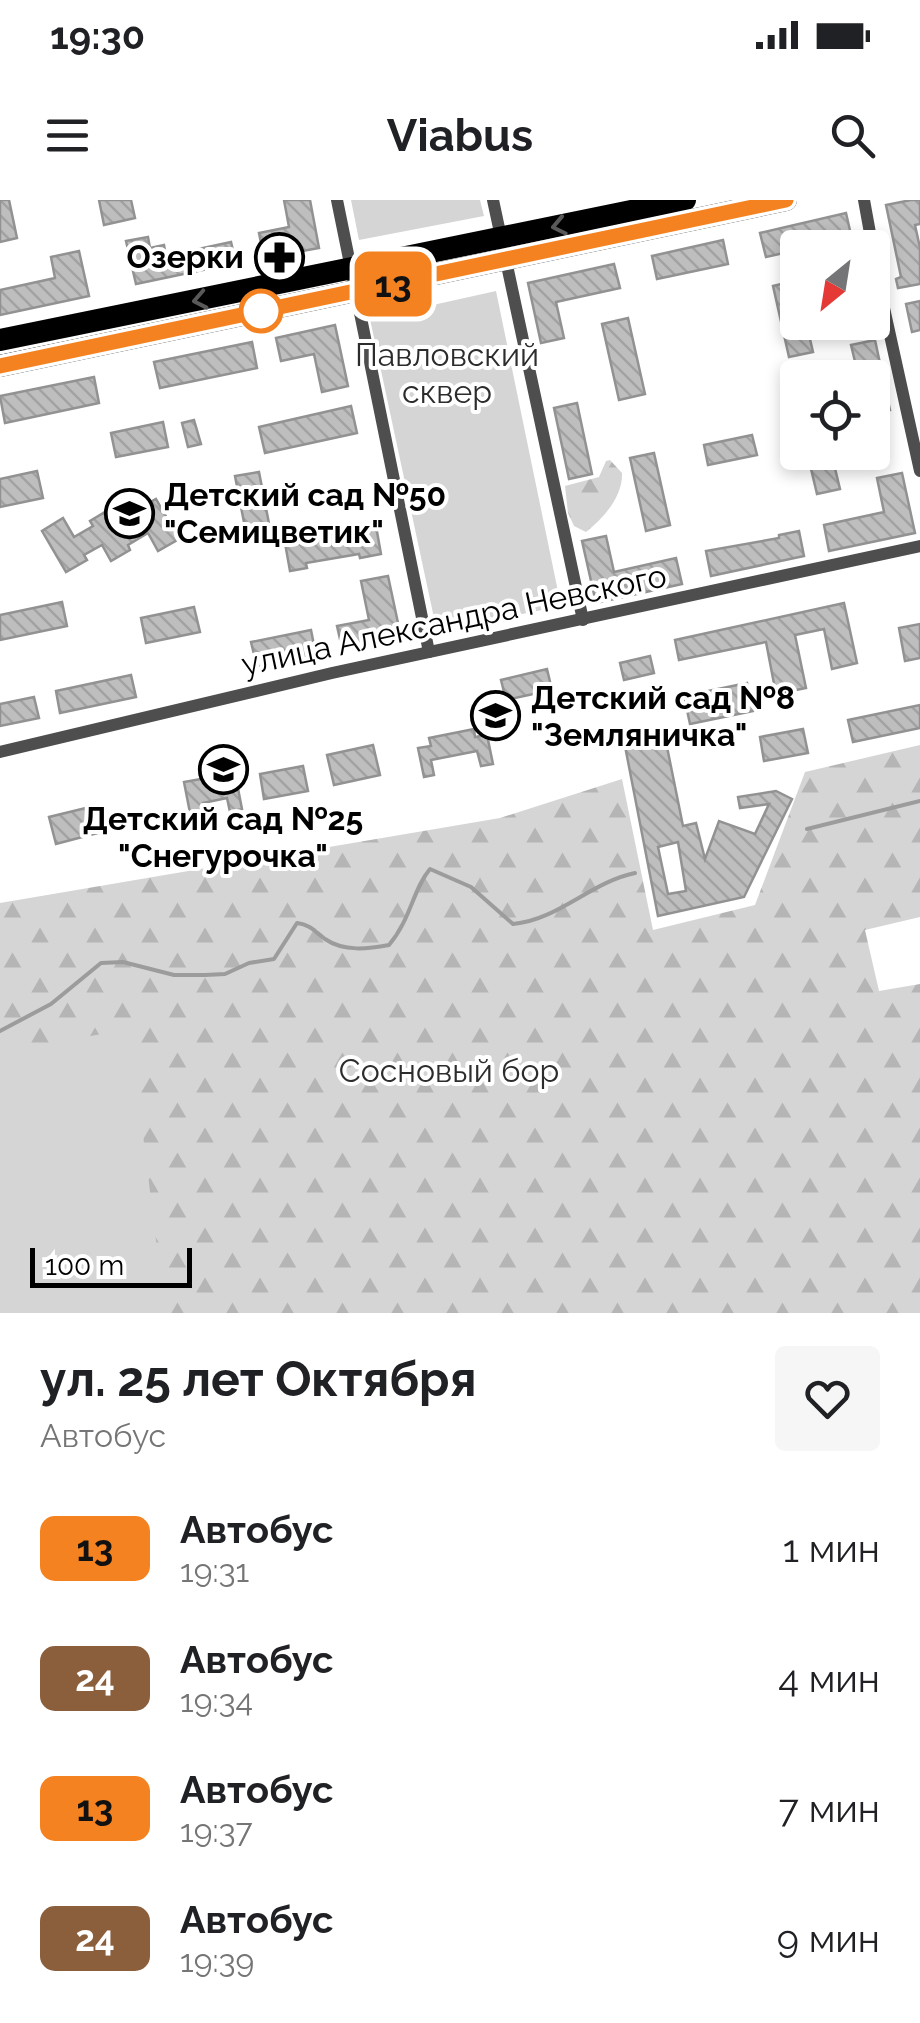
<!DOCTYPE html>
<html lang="ru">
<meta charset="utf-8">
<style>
body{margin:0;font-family:Raleway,sans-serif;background:#f6f6f6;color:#202124;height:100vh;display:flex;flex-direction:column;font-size:38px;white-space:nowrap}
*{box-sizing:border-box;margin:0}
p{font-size:32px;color:#757577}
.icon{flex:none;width:55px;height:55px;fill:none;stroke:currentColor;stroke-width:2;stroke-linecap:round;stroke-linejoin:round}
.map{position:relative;height:1113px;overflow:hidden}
.drawer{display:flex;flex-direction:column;background:#fff;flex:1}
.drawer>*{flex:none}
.badge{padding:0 20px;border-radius:15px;font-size:35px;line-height:65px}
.needle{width:65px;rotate:210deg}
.controls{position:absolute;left:780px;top:30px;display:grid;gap:20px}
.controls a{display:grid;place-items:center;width:110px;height:110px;border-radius:10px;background:#fff;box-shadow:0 5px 15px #0003;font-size:50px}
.scale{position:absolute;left:30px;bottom:25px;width:162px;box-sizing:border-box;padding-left:10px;border:5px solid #000;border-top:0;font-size:28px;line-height:35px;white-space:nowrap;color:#000;-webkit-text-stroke:8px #fff;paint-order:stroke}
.map>.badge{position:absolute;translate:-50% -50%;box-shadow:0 0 0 5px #fff}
.round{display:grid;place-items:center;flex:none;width:105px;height:105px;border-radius:10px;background:#f6f6f6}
.head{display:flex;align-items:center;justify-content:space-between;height:170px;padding:0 40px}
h1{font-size:48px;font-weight:700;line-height:75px}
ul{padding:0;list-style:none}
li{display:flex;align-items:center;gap:30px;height:130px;padding:0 40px}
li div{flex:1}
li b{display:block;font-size:38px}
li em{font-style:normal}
li .badge{min-width:110px;font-weight:700;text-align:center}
.status{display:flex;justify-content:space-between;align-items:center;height:70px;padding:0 50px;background:#fff;direction:ltr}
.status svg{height:28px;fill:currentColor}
header{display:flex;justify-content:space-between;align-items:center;height:130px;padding:0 40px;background:#fff;font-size:45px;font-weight:700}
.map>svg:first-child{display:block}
.forest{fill:url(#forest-firs)}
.park{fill:#d5d5d5}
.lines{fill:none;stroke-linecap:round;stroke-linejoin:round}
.stream{stroke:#9c9c9c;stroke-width:4}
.building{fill:url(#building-back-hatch);stroke:#929292;stroke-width:2.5;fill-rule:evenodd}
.street{stroke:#4e4e4e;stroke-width:12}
.highway{stroke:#000;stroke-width:22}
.tram{stroke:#000;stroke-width:2.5}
.oneway{stroke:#595959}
.line-casing{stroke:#fff;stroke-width:22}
.line{stroke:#f58220;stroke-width:15}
.stop-dot{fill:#fff;stroke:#f58220;stroke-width:5}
.labels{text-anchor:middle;stroke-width:8;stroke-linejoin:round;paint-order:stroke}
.poi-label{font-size:32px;font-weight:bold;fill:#000;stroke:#fff;text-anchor:start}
.park-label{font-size:32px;fill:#2c2c2c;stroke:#fff}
.street-label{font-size:32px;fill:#000;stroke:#fff}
</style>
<div class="status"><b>19:30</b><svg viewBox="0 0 49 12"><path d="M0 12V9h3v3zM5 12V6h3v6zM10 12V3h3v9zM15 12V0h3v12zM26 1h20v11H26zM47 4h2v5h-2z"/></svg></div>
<header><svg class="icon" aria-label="menu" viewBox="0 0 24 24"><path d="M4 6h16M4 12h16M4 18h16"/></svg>Viabus<svg class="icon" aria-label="search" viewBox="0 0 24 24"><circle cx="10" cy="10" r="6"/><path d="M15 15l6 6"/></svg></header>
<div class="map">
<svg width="920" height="1113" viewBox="0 0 920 1113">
<defs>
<pattern id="forest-firs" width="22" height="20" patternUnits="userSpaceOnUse" patternTransform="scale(2.5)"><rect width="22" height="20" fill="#d5d5d5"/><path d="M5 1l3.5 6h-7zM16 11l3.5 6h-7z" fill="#b5b5b5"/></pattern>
<pattern id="building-back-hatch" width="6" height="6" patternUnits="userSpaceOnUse" patternTransform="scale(2.5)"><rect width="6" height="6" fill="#bebebe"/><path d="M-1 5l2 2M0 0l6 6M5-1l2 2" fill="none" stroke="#a2a2a2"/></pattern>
</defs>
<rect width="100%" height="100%" fill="#fff"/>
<g class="forest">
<path d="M610,260L622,273C623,296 604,318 586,332L574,326L568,313L565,286L599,277L606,261Z"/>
<path d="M920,545V717L865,730L879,791L920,784V1113H0V703L500,618L622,579L653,730L755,705L805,572Z"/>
</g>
<g class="park">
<path d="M351,0H480L484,16L359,40Z"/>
<path d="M496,91L561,406L437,432L370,119Z"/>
<path d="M130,829L165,1113H0V852Z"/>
</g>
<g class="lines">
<g class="stream">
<path d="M807,629L920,601"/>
<path d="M0,831L51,804L101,763L123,762L174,775H205L225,774L249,763L274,759L297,723C311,725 314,731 325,739C344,752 368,749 389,745C411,719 413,689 430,669L471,687L513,724C558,720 591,682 635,673"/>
</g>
</g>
<g class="building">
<path d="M0,0H9L17,38L0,42Z"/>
<path d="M99,0H131L135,18L104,25Z"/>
<path d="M284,0H310L319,48L264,58L259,33L289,27Z"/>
<path d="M911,0H920V24L915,25L920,48V84L898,88L896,79L901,77L886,5Z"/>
<path d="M846,13L854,48H829L828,43L766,57L760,33Z"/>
<path d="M148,37L150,48L164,45L166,56L231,42L236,63L136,84L126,41Z"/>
<path d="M723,40L728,64L657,79L652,56Z"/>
<path d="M79,51L89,96L0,115V90L55,78L51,57Z"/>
<path d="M614,64L620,88L556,102L564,138L541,143L528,83Z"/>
<path d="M798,80V122H806L813,152L789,157L773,86Z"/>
<path d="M920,101V130L912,132L906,104Z"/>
<path d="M628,118L645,194L619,200L602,124Z"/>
<path d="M335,125L348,186L322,192L314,154L281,161L276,138Z"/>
<path d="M875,140L890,210L872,214V178H859L851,145Z"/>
<path d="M252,142L257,168L160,188L154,162Z"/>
<path d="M94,177L99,203L5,223L0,196Z"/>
<path d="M577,203L592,274L569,279L554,208Z"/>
<path d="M351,206L357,233L265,253L259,227Z"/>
<path d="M194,220L201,244L188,247L182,223Z"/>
<path d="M163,222L168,247L116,257L111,233Z"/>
<path d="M752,235L757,255L708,265L704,245Z"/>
<path d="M807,252H831L840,289L817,294Z"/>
<path d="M654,253L670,325L646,331L630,258Z"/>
<path d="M37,271L43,298L0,307V279Z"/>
<path d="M259,272L272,339L248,343L235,276Z"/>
<path d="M902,273L915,333L829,351L824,325L884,312L877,278Z"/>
<path d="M156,299L179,339L158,351L148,333L128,345L130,350L111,361L102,345L84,355L87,360L66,372L42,331L63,318L74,337L93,326L90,321L110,309L120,327L138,317L134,311Z"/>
<path d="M376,326L381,354L360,358L359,354L306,363L307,368L290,371L285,343Z"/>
<path d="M799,331L804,356L711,376L706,351L779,338V335Z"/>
<path d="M606,336L614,372L676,358L682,384L596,403L582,341Z"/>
<path d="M388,376L401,437L342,448L337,426L369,420L361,381Z"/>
<path d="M62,402L67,426L0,440V415Z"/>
<path d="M844,403L857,463L832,469L824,429L795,435L806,488L776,494L766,442L679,460L675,440Z"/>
<path d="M194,407L200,432L146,443L141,418Z"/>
<path d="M920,424V458L905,461L899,428Z"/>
<path d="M311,430L316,455L257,467L251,442Z"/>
<path d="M650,456L654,473L624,480L620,463Z"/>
<path d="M547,469L552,490L506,500L501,480Z"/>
<path d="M131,475L136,497L60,513L56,491Z"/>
<path d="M747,483L753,511L690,524L684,496Z"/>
<path d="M34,497L39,518L0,526V504Z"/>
<path d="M920,505V528L853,542L848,520Z"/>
<path d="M474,529L475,537L487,535L493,564L481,566L477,551L431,560L434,575L424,577L418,548L431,546L429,538Z"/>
<path d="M803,529L808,553L764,561L760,537Z"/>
<path d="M665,537L683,626L696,623L705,659L719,621L755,634L769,604L740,608L738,597L776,591L792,599L744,697L658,716L625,546ZM678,642L686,691L668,694L658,647Z"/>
<path d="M373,545L380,575L334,585L327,555Z"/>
<path d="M303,566L308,591L264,599L260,574Z"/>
<path d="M235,573L242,609L230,612L227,598L203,603L205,615L191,618L184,582Z"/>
<path d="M98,605L105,631L56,644L49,617Z"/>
</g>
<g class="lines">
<g class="street">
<path d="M337,0L429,452"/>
<path d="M493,0L583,420"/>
<path d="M864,0L882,99L920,271"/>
<path d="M0,552L332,473L920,346"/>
</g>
<g class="highway">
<path d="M0,140L685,0"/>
<path d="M0,166L786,0"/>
</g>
<path class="tram" d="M0,156L753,0"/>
</g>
<defs><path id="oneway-chevron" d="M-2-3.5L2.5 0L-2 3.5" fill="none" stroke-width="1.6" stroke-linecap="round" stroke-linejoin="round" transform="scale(2.5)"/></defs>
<g class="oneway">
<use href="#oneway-chevron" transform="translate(559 26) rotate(168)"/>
<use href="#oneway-chevron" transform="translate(200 100) rotate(169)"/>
</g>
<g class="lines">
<defs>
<path id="line" d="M0,166L786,0"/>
</defs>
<use href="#line" class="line-casing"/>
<use href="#line" class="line"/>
</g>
<defs>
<symbol id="pharmacy-ring" viewBox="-11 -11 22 22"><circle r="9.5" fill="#fff" stroke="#000" stroke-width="1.5"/><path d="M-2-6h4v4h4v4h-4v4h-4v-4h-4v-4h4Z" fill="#000"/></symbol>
<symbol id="school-ring" viewBox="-11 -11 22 22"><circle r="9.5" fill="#fff" stroke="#000" stroke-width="1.5"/><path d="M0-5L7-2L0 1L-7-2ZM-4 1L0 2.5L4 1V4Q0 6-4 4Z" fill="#000"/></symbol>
</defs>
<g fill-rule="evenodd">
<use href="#pharmacy-ring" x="252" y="30" width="55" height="55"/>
<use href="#school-ring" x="102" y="286" width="55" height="55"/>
<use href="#school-ring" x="468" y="488" width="55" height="55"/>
<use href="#school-ring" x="196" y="542" width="55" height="55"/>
</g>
<circle class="stop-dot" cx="261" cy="111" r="20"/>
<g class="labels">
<g class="poi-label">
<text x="244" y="68" text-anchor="end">Озерки</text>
<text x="164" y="306">Детский сад №50<tspan x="164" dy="37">"Семицветик"</tspan></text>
<text x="531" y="509">Детский сад №8<tspan x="531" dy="37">"Земляничка"</tspan></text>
<text x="223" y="630" text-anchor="middle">Детский сад №25<tspan x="223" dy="37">"Снегурочка"</tspan></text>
</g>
<g class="park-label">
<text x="447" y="166">Павловский<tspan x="447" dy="37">сквер</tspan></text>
<text x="449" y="882">Сосновый бор</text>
</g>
<g class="street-label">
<text transform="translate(454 420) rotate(-12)" y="11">улица Александра Невского</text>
</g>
</g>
</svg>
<div class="controls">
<a><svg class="needle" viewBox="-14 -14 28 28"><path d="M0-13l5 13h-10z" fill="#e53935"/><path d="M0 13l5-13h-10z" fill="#757577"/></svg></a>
<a><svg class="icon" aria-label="locate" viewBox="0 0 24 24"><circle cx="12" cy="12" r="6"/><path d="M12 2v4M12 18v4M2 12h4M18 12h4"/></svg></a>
</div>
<div class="scale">100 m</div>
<b class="badge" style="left:393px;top:84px;background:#f58220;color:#111">13</b>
</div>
<section class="drawer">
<div class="head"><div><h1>ул. 25 лет Октября</h1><p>Автобус</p></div><a class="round"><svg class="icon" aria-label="heart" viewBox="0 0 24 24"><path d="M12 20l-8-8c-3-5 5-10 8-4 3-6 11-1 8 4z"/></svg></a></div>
<ul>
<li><span class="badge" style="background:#f58220;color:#111">13</span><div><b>Автобус</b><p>19:31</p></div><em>1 мин</em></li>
<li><span class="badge" style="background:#8b5e3c;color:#fff">24</span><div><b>Автобус</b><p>19:34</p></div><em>4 мин</em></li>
<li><span class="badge" style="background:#f58220;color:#111">13</span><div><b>Автобус</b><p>19:37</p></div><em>7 мин</em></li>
<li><span class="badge" style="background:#8b5e3c;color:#fff">24</span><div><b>Автобус</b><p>19:39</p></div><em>9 мин</em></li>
</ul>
</section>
